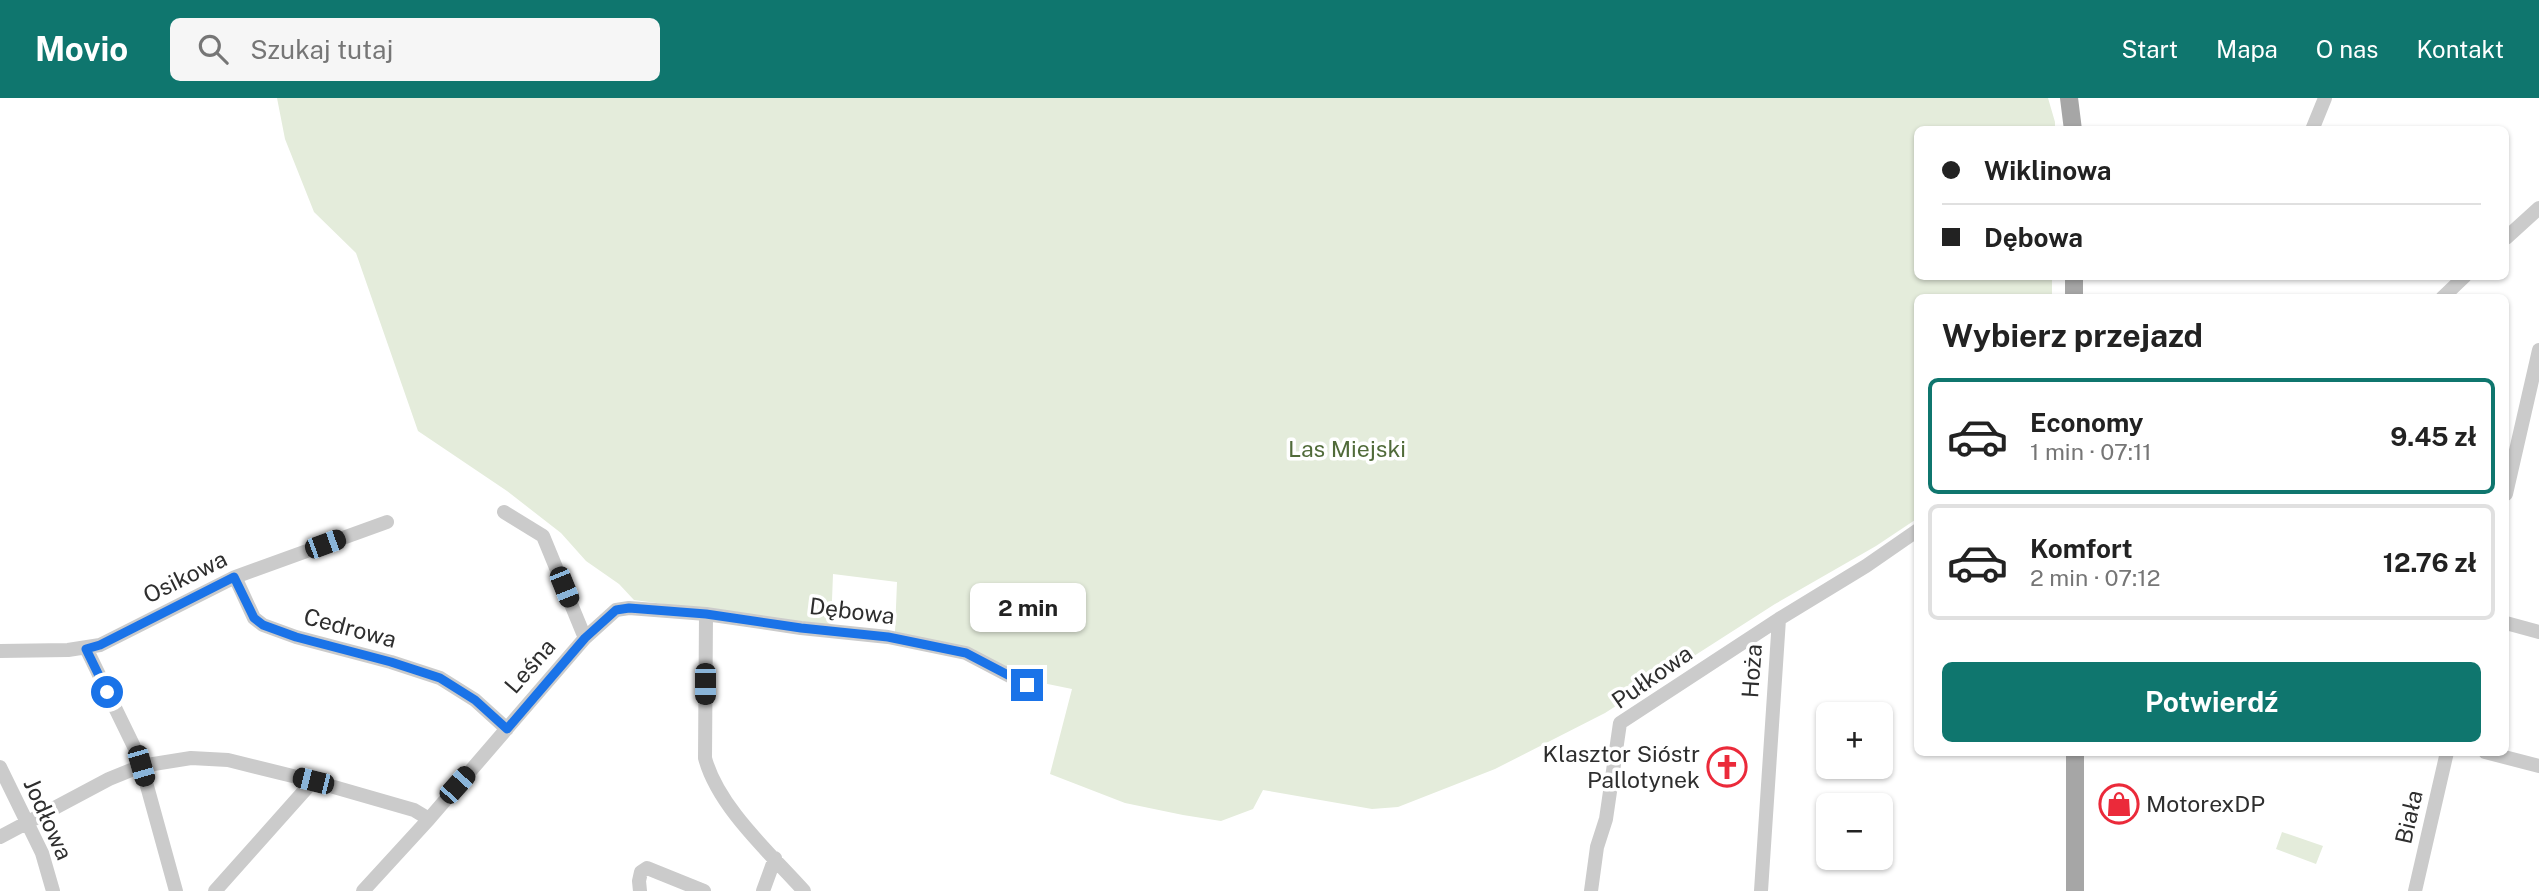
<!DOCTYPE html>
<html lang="pl">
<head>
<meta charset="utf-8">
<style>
  body { margin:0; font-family:"Public Sans",sans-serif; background:#f6f6f6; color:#222; height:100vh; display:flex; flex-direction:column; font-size:26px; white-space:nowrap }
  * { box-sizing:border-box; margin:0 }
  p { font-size:23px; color:#767676 }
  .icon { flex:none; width:38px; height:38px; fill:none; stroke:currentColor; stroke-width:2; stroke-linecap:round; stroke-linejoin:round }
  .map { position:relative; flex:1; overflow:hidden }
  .sheet { position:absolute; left:1914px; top:196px; width:595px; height:462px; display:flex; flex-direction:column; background:#fff; border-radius:10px; box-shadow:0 2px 5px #0004 }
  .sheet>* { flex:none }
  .top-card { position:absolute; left:1914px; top:28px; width:595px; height:154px; border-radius:10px; box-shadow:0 2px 5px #0004; display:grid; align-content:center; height:154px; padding:0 28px; background:#fff }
  .fabs { position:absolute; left:1816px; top:604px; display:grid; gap:14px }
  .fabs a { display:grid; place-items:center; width:77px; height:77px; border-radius:10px; background:#fff; box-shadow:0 2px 5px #0004; font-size:35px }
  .end { position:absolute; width:32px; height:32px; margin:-16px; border:9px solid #1a73e8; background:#fff; box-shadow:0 0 0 4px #fff }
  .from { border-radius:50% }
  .bubble { position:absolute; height:49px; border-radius:10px; background:#fff; box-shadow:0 2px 5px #0004; font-size:23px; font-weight:700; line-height:49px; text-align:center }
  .car { position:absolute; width:21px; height:42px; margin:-21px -10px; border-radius:9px; box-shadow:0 0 5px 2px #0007; background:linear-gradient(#222 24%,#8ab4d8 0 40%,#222 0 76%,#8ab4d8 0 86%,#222 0) }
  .top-card b { display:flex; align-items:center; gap:24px; height:66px; font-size:26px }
  .top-card b+b { border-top:2px solid #e0e0e0 }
  .top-card i { width:18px; height:18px; background:#222 }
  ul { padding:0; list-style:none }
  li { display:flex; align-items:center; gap:21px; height:116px; margin:0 14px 10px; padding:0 14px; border:4px solid #e0e0e0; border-radius:10px }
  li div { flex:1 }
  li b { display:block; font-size:26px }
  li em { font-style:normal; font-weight:700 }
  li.selected { border-color:#0f766e }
  li>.icon { width:63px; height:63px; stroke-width:1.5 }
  h2 { padding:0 28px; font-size:32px; line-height:84px }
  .action { display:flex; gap:14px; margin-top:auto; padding:14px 28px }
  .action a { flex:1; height:80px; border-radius:10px; background:#0f766e; color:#fff; font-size:28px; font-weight:700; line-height:80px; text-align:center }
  header { display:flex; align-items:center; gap:42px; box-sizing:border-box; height:98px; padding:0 35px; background:#0f766e; color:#fff }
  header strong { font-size:33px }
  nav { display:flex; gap:38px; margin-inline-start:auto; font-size:24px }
  .search { width:490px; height:63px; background:#f6f6f6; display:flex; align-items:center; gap:18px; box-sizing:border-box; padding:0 24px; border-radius:10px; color:#767676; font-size:26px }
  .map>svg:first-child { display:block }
  .green { fill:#e4ecdb }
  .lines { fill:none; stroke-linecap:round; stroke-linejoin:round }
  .minor { stroke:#cbcbcb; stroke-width:14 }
  .major { stroke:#a6a6a6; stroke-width:18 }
  .route { stroke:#1a73e8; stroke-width:9 }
  .labels { text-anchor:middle; stroke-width:7; stroke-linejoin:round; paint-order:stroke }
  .park-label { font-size:23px; fill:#516b3a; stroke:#fff }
  .street-label { font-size:23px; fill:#2e2e2e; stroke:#fff }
  .poi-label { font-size:23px; fill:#2e2e2e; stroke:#fff; text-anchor:end }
</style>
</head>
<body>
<header>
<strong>Movio</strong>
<div class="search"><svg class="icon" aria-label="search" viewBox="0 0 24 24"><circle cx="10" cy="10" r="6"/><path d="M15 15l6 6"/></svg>Szukaj tutaj</div>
<nav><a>Start</a><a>Mapa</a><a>O nas</a><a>Kontakt</a></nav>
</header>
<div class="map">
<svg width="2539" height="793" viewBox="0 0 2539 793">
  <rect width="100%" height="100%" fill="#fff"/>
  <!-- green -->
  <path class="green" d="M277 0H2048L2055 24V31L1918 32V178L2052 179V199L1918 200V420L1876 448 1775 506 1605 615 1495 671 1398 709 1372 711 1263 692 1253 711 1221 723 1183 717 1125 705 1050 676 1072 591 1033 583 967 551 895 534 897 484 833 476 831 528 634 502 619 486 586 463 561 435 507 393 418 333 356 155 314 114 285 41Z
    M2282 734 2323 748 2316 766 2276 751Z"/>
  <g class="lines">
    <!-- minor -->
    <path class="minor" d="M2312 32 2325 0
      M2506 140 2539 110
      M2442 200 2465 178
      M2506 396 2539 252
      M504 414 543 438 585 540
      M235 479 254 520 263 527 296 539 391 564 440 580 475 602 507 631
      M706 516 705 660C718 709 770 755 804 793
      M2506 525 2539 534
      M86 550 139 659 176 793
      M0 553 68 552 100 547 235 479 387 424
      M2485 654 2539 668
      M0 669 42 755 53 793
      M0 739 109 681 141 668 191 660 228 662 313 683 414 712 429 721
      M215 793 313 683
      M363 793 429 721 585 540 616 512 629 510 706 516 801 530 888 539 966 555 1027 587
      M640 793 639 783 641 774 647 770 704 793
      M763 793 775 760
      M1591 793 1597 749 1606 721 1620 625 1779 521 1866 468 1918 432
      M1761 793 1779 521
      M2415 793 2447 654"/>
    <!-- major -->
    <path class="major" d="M2069 0 2073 32
      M2074 178V200
      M2075 654V793"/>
  </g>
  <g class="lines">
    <!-- route -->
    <path class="route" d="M107 594 86 551 100 547 234 479 254 520 263 527 296 539 391 564 440 580 475 602 507 631 585 540 616 512 629 510 706 516 801 530 888 539 966 555 1027 587"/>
  </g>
  <!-- icons -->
  <defs>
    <g id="church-ring" transform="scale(2.0125)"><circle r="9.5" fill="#fff" stroke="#eb2a3a" stroke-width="1.5"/><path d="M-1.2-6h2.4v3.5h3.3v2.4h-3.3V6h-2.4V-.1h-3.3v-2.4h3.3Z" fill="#eb2a3a"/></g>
    <g id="shop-ring" transform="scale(2.0125)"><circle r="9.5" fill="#fff" stroke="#eb2a3a" stroke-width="1.5"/><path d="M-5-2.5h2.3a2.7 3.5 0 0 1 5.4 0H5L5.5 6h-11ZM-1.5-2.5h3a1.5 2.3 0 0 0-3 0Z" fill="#eb2a3a"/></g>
  </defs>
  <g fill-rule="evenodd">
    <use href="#church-ring" x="1727" y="669"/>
    <use href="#shop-ring" x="2119" y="706"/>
  </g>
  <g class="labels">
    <!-- park labels -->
    <g class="park-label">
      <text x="1347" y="359">Las Miejski</text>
    </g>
    <!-- street labels -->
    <g class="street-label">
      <text transform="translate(185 479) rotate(-26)" y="8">Osikowa</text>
      <text transform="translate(852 513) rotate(7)" y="8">Dębowa</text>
      <text transform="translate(350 530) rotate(15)" y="8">Cedrowa</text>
      <text transform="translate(530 568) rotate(-49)" y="8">Leśna</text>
      <text transform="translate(1752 573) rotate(-86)" y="8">Hoża</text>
      <text transform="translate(1652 579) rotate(-35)" y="8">Pułkowa</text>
      <text transform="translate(2409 719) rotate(-77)" y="8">Biała</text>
      <text transform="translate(48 721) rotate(66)" y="8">Jodłowa</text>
    </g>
    <!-- poi labels -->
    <g class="poi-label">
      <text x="1700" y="664">Klasztor Sióstr<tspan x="1700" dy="26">Pallotynek</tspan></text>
      <text x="2146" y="714" text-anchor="start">MotorexDP</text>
    </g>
  </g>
</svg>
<div class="fabs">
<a>+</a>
<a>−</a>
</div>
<i class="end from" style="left:107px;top:594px"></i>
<i class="end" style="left:1027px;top:587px"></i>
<div class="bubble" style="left:970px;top:485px;width:116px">2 min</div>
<i class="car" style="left:325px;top:446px;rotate:70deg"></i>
<i class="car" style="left:564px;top:489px;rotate:158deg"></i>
<i class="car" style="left:705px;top:586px;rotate:180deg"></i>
<i class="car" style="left:141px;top:668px;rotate:164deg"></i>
<i class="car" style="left:313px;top:683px;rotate:284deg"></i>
<i class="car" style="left:457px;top:687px;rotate:42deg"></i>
<div class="top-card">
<b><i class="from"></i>Wiklinowa</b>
<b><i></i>Dębowa</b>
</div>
<section class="sheet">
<h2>Wybierz przejazd</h2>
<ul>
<li class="selected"><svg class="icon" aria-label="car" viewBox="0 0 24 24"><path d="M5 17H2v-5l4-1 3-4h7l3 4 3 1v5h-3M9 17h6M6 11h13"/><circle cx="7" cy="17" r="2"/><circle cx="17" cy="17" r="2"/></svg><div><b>Economy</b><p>1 min · 07:11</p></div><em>9.45 zł</em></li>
<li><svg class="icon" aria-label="car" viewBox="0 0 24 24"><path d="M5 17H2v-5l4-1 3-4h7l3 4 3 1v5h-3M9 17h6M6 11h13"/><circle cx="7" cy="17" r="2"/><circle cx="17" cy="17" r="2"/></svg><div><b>Komfort</b><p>2 min · 07:12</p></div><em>12.76 zł</em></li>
</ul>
<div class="action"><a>Potwierdź</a></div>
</section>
</div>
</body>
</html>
